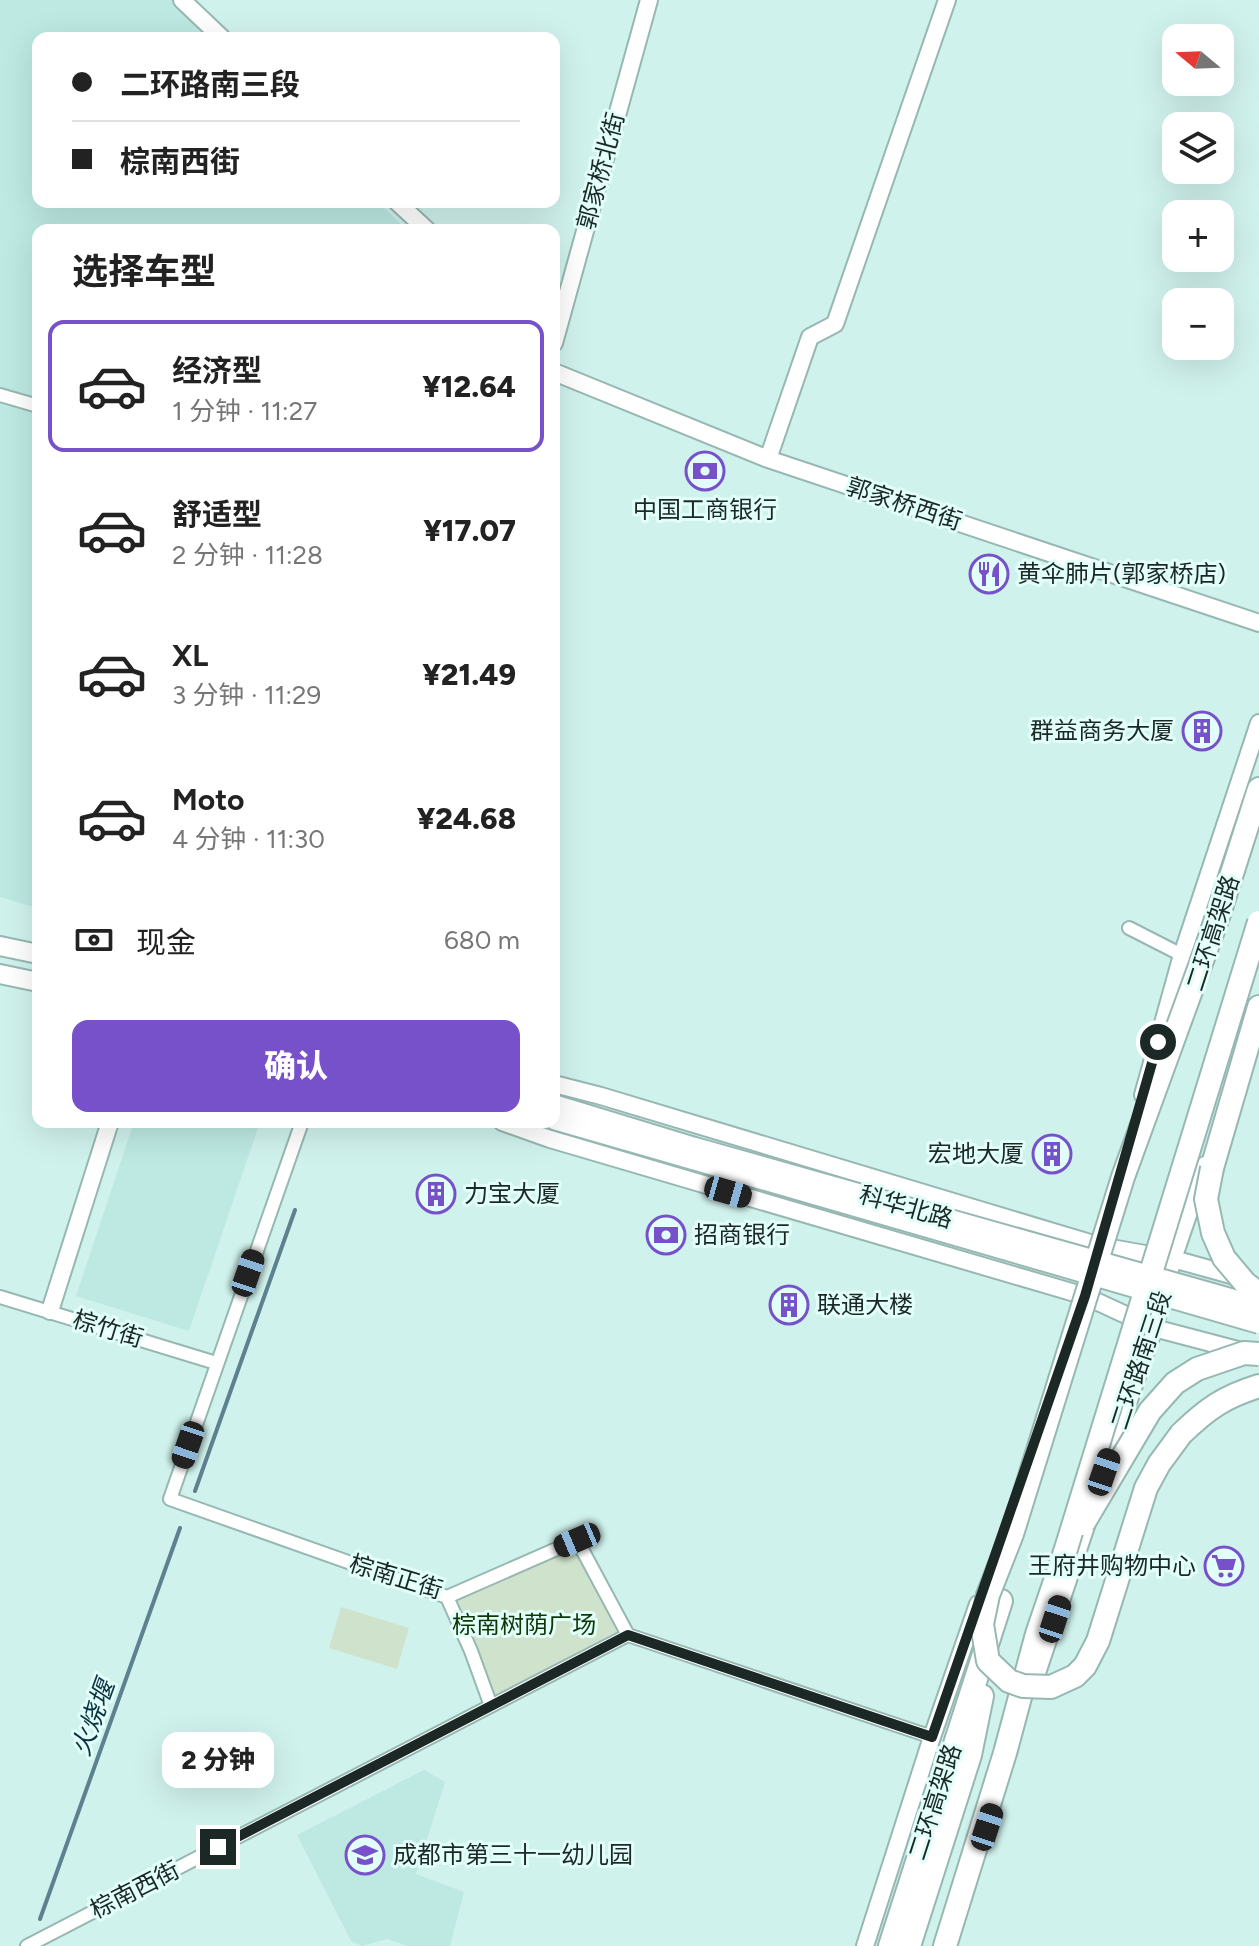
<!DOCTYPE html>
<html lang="zh">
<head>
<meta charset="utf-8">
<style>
  body { margin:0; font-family:Figtree,"Noto Sans SC",sans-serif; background:#f6f6f6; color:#222; height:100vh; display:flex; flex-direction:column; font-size:30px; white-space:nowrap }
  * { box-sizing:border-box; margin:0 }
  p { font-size:26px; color:#767676 }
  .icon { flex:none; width:44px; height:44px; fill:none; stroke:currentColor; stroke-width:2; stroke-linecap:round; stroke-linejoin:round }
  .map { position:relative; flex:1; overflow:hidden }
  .side { position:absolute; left:32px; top:224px; width:528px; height:904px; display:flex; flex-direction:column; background:#fff; border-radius:16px; box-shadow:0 8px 32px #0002 }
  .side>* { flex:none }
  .top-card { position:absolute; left:32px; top:32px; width:528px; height:176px; border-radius:16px; box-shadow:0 8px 32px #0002; display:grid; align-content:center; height:176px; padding:0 40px; background:#fff }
  .needle { width:52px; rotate:289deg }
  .fabs { position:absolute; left:1162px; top:24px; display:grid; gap:16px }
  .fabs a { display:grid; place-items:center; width:72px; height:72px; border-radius:16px; background:#fff; box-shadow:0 8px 32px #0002; font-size:40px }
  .end { position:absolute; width:36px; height:36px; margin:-18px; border:10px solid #1b2826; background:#fff; box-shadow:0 0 0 4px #fff }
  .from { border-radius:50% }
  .bubble { position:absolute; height:56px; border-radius:16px; background:#fff; box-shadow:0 8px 32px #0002; font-size:26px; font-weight:800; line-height:56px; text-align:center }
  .car { position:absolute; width:24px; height:48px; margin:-24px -12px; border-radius:10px; box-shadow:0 0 6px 2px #0007; background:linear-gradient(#222 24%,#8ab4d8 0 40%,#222 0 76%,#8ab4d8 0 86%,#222 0) }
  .top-card b { display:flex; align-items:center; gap:28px; height:76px; font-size:30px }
  .top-card b+b { border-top:2px solid #e0e0e0 }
  .top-card i { width:20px; height:20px; background:#222 }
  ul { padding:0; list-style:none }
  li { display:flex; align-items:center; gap:24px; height:132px; margin:0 16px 12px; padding:0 24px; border:4px solid transparent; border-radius:16px }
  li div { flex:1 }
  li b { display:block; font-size:30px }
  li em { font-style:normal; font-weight:800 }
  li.current { border-color:#7751ca }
  li>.icon { width:72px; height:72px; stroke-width:1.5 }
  h2 { padding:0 40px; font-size:36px; line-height:96px }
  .pay { display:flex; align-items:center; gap:20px; height:88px; padding:0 40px; font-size:30px }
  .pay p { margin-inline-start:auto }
  .cta { display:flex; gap:16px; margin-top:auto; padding:16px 40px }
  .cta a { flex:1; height:92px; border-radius:16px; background:#7751ca; color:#fff; font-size:32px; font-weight:800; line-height:92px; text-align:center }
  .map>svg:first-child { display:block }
  .built { fill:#bde9e2 }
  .green { fill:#cfe2cc }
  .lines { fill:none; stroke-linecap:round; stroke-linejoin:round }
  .stream { stroke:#5e818f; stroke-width:4 }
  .street-casing { stroke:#97b8b2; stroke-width:16 }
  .secondary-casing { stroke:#97b8b2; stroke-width:20 }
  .primary-casing { stroke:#97b8b2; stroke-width:22 }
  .highway-casing { stroke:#97b8b2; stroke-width:26 }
  .street { stroke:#fff; stroke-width:12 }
  .secondary { stroke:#fff; stroke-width:16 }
  .primary { stroke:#fff; stroke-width:18 }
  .highway { stroke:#fff; stroke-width:22 }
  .primary-bridge-casing { stroke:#97b8b2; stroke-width:22; stroke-linecap:butt }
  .highway-bridge-casing { stroke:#97b8b2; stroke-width:26; stroke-linecap:butt }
  .primary-bridge { stroke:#fff; stroke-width:18 }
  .highway-bridge { stroke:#fff; stroke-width:22 }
  .route { stroke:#1b2826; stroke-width:10 }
  .labels { text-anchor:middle; stroke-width:6; stroke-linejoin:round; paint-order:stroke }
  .street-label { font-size:24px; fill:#1b2826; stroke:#e2fef9 }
  .poi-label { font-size:24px; fill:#1b2826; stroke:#e2fef9; text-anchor:start }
  .park-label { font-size:24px; fill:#0d3707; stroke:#e2fef9 }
  .water-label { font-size:26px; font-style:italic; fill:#0a3444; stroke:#e2fef9 }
</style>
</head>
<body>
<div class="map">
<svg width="1259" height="1946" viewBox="0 0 1259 1946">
  <rect width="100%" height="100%" fill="#d0f2ed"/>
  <!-- built -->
  <path class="built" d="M0 0H173L212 38H38V202H378L407 230H38V908L0 897Z
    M134 1122H260L189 1331 76 1296Z
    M424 1770 445 1782 416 1874 464 1892 450 1946H408L387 1939 362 1946 351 1941 297 1835Z"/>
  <!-- green -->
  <path class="green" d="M577 1540 628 1635 491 1706 447 1597Z
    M341 1607 409 1628 397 1669 329 1648Z"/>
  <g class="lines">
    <!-- stream -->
    <path class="stream" d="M195 1491 295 1210
      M40 1919 180 1528"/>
    <!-- street casing -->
    <g class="street-casing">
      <path id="street" d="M0 395 38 406
        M1129 928 1182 955
        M302 1122 170 1499 447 1597 577 1540 628 1635 932 1737
        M0 1297 216 1363
        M447 1597 471 1651 491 1706
        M27 1946 628 1635"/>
    </g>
    <!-- secondary casing -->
    <g class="secondary-casing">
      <path id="secondary" d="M182 0 222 38
        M397 202 427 230
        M554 343 649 0
        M554 372 768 459 1259 623
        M768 459 810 337 835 324 947 0
        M554 1084 601 1096 1100 1246 1173 1259 1242 1278
        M1143 1095 1182 955 1259 723
        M502 1122 550 1139 1085 1296 1154 1328 1249 1353
        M50 1311 110 1122
        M1102 1477 1154 1328 1173 1259 1205 1165
        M1034 1682 1090 1514
        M865 1946 932 1737 978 1604"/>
    </g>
    <!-- primary casing -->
    <g class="primary-casing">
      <path id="primary" d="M0 946 38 954
        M0 974 38 982
        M554 1104 695 1147
        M554 1120 693 1160"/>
    </g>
    <!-- highway casing -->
    <g class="highway-casing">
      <path id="highway" d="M1219 914 1259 789
        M1212 1168 1259 1007
        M1181 1434C1208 1408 1224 1397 1259 1386
        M890 1946 1001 1601
        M909 1946 970 1755 982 1696
        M945 1946 1005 1753 1037 1634 1065 1552"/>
    </g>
    <!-- street -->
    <use href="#street" class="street"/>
    <!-- secondary -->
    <use href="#secondary" class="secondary"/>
    <!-- primary -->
    <use href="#primary" class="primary"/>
    <!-- highway -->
    <use href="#highway" class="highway"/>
    <!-- primary-bridge casing -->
    <g class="primary-bridge-casing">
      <path id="primary-bridge" d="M695 1147 1259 1306
        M693 1160 1259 1324"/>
    </g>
    <!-- highway-bridge casing -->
    <g class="highway-bridge-casing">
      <path id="highway-bridge" d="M1212 1168 1206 1199 1213 1233 1224 1258 1245 1283 1259 1294
        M1181 1434 1159 1464 1146 1488 1098 1641 1085 1666 1075 1676 1051 1687 1023 1686 1009 1681 988 1661 982 1624 988 1595 1012 1534 1123 1177 1219 914
        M1083 1524 1150 1411 1175 1383 1197 1369 1244 1353 1259 1354
        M1065 1552 1259 922"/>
    </g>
    <!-- primary-bridge -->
    <use href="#primary-bridge" class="primary-bridge"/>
    <!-- highway-bridge -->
    <use href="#highway-bridge" class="highway-bridge"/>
  </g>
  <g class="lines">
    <!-- route -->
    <path class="route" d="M218 1847 628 1635 932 1737 1085 1296 1158 1042"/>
  </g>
  <!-- icons -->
  <defs>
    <g id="bank-ring" transform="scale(2)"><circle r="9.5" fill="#e2fef9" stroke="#7751ca" stroke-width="1.5"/><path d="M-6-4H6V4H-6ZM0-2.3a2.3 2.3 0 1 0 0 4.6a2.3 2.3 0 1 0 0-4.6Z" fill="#7751ca"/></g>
    <g id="restaurant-ring" transform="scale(2)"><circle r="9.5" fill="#e2fef9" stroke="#7751ca" stroke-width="1.5"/><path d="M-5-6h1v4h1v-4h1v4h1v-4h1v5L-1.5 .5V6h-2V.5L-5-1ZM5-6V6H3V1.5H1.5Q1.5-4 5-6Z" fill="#7751ca"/></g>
    <g id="building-ring" transform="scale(2)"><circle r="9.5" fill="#e2fef9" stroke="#7751ca" stroke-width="1.5"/><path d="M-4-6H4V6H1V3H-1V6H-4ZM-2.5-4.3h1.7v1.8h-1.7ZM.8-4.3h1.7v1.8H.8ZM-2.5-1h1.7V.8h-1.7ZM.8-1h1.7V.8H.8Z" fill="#7751ca"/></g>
    <g id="supermarket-ring" transform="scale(2)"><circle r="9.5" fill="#e2fef9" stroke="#7751ca" stroke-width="1.5"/><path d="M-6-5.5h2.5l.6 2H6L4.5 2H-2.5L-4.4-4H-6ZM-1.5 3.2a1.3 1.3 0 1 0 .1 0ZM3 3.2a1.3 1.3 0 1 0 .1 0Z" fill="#7751ca"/></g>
    <g id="school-ring" transform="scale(2)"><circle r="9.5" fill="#e2fef9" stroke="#7751ca" stroke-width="1.5"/><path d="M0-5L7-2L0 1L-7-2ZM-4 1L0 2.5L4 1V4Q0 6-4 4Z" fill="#7751ca"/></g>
  </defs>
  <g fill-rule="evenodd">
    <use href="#bank-ring" x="705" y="471"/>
    <use href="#restaurant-ring" x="989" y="574"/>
    <use href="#building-ring" x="1202" y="731"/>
    <use href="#building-ring" x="1052" y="1154"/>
    <use href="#building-ring" x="436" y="1194"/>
    <use href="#bank-ring" x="666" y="1235"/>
    <use href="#building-ring" x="789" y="1305"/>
    <use href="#supermarket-ring" x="1224" y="1566"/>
    <use href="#school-ring" x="365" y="1855"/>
  </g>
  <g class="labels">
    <!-- street labels -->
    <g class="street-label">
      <text transform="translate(601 171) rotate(-75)" y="8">郭家桥北街</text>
      <text transform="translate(904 504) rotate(18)" y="8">郭家桥西街</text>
      <text transform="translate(1213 933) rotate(-72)" y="8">二环高架路</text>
      <text transform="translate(906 1207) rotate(16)" y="8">科华北路</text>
      <text transform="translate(108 1329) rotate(17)" y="8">棕竹街</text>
      <text transform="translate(1141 1360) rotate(-72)" y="8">二环路南三段</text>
      <text transform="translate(396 1577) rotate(17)" y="8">棕南正街</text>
      <text transform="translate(935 1802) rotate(-72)" y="8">二环高架路</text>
      <text transform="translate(135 1890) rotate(-27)" y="8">棕南西街</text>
    </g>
    <!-- poi labels -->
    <g class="poi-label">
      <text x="705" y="518" text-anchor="middle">中国工商银行</text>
      <text x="1017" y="582">黄伞肺片(郭家桥店)</text>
      <text x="1174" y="739" text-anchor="end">群益商务大厦</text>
      <text x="1024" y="1162" text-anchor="end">宏地大厦</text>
      <text x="464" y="1202">力宝大厦</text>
      <text x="694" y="1243">招商银行</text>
      <text x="817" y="1313">联通大楼</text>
      <text x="1196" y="1574" text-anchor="end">王府井购物中心</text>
      <text x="393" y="1863">成都市第三十一幼儿园</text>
    </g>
    <!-- park labels -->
    <g class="park-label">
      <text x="524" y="1633">棕南树荫广场</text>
    </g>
    <!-- water labels -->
    <g class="water-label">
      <text transform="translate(93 1718) rotate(-70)" y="9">火烧堰</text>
    </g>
  </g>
</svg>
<div class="fabs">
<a><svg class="needle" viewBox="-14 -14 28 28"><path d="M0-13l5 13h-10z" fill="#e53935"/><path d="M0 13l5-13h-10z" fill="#767676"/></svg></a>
<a><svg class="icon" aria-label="layers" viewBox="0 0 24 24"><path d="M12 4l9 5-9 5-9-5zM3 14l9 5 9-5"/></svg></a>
<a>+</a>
<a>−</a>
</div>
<i class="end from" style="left:1158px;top:1042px"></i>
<i class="end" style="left:218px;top:1847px"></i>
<div class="bubble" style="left:162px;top:1732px;width:112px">2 分钟</div>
<i class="car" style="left:728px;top:1192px;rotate:106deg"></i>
<i class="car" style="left:248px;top:1273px;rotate:19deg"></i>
<i class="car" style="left:188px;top:1445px;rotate:199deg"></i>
<i class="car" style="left:1104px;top:1472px;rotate:19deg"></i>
<i class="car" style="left:577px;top:1540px;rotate:247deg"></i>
<i class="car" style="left:1055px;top:1619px;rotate:18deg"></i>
<i class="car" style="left:987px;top:1827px;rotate:18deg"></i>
<div class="top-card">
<b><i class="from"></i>二环路南三段</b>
<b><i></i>棕南西街</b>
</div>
<section class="side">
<h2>选择车型</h2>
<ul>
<li class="current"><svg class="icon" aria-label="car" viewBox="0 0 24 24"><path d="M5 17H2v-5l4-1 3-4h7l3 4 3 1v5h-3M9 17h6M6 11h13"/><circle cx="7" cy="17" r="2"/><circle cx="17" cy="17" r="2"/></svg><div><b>经济型</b><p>1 分钟 · 11:27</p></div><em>¥12.64</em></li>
<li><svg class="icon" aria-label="car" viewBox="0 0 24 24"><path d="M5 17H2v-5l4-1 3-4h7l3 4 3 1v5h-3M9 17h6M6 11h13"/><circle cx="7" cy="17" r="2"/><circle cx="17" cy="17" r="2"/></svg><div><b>舒适型</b><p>2 分钟 · 11:28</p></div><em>¥17.07</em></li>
<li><svg class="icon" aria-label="car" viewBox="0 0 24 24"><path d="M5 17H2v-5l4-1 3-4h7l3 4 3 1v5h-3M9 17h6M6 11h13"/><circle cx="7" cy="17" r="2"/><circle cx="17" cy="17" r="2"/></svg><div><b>XL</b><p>3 分钟 · 11:29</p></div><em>¥21.49</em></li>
<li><svg class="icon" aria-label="car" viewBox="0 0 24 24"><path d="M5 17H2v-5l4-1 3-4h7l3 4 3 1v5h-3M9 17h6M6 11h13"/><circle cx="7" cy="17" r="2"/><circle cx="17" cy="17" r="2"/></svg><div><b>Moto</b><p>4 分钟 · 11:30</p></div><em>¥24.68</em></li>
</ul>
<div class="pay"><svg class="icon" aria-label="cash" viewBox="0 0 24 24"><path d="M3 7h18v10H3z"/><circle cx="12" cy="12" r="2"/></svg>现金<p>680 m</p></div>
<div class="cta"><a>确认</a></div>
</section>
</div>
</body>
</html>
